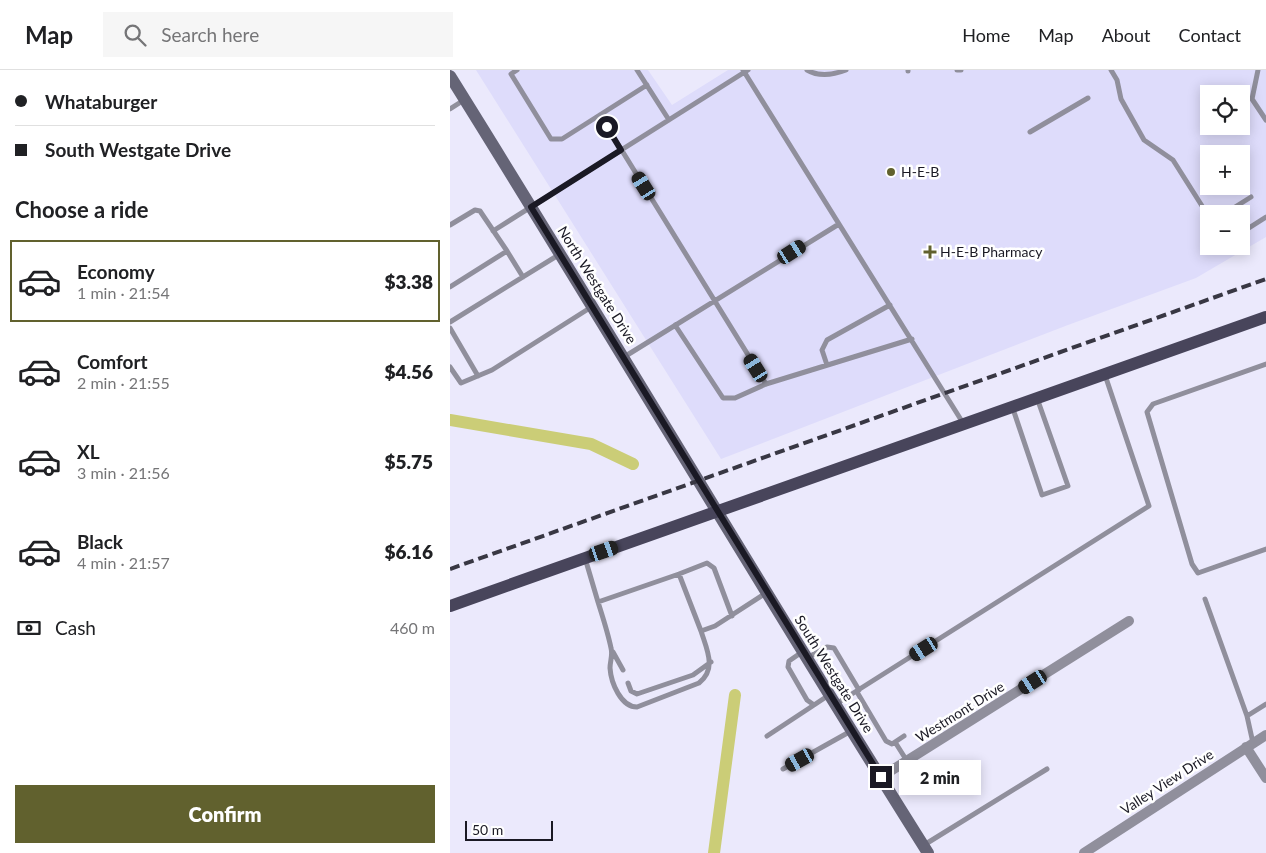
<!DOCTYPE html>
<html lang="en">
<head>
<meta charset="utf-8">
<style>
  body { margin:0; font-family:Lato,sans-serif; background:#f6f6f6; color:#202124; height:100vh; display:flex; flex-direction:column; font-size:19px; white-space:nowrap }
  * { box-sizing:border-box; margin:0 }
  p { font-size:16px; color:#757577 }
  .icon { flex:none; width:28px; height:28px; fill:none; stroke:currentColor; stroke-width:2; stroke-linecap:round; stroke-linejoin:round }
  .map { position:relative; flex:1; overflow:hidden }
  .panel { display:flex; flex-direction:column; background:#fff; width:450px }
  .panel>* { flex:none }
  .banner { display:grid; align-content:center; height:110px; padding:0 15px; background:#fff }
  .controls { position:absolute; left:750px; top:15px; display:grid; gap:10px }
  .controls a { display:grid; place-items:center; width:50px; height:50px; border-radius:0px; background:#fff; box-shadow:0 2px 12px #0003; font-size:25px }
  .scale { position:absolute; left:15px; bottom:12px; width:88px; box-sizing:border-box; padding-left:5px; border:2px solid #1a1924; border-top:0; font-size:14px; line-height:18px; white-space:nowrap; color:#1a1924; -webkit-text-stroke:4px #fff; paint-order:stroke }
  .end { position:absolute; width:22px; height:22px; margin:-11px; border:6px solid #1a1924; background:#fff; box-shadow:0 0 0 2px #fff }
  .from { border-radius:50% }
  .bubble { position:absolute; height:35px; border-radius:0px; background:#fff; box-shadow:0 2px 12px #0003; font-size:16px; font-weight:800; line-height:35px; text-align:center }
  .car { position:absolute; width:15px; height:30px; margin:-15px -8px; border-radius:6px; box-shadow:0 0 4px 1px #0007; background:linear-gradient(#222 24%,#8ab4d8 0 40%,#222 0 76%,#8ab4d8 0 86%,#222 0) }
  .banner b { display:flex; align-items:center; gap:18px; height:48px; font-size:19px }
  .banner b+b { border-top:1px solid #e0e0e0 }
  .banner i { width:12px; height:12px; background:#202124 }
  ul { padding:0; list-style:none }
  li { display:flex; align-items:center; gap:15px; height:82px; margin:0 10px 8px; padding:0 5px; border:2px solid transparent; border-radius:0px }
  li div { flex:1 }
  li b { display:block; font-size:19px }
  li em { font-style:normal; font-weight:800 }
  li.selected { border-color:#61612e }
  li>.icon { width:45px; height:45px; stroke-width:1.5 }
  h2 { padding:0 15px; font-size:22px; line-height:60px }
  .pay { display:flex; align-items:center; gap:12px; height:55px; padding:0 15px; font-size:19px }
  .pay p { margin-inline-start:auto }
  .cta { display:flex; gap:10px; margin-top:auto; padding:10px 15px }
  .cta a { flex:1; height:58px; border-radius:0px; background:#61612e; color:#fff; font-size:20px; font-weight:800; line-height:58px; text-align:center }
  header { display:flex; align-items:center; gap:30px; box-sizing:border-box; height:70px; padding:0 25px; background:#fff; border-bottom:1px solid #e0e0e0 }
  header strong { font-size:24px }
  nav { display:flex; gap:28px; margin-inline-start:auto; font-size:18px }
  .search { width:350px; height:45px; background:#f6f6f6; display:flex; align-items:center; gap:12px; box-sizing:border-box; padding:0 18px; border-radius:0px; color:#757577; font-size:19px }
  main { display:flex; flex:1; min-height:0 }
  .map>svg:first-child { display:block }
  .built { fill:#dedcfb; fill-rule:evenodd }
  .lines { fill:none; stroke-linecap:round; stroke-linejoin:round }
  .canal { stroke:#cbcd77; stroke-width:12 }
  .lane { stroke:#908f9c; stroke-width:5 }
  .street { stroke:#908f9c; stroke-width:10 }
  .secondary { stroke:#656476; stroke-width:12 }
  .primary { stroke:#48455b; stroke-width:12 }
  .rail { stroke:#383743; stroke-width:4; stroke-dasharray:10 5; stroke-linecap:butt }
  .route { stroke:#1a1924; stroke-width:6 }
  .poi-dot { fill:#61612e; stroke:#fff; stroke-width:2 }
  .labels { text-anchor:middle; stroke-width:5; stroke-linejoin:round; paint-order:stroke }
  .poi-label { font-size:14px; fill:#1a1924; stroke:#fff; text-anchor:start }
  .street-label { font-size:14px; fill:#1a1924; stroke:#fff }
</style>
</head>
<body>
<header>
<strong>Map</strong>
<div class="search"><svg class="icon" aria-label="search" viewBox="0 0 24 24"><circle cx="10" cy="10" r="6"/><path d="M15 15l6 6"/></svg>Search here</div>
<nav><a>Home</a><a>Map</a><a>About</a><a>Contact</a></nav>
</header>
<main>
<section class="panel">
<div class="banner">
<b><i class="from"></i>Whataburger</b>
<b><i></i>South Westgate Drive</b>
</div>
<h2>Choose a ride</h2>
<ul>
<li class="selected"><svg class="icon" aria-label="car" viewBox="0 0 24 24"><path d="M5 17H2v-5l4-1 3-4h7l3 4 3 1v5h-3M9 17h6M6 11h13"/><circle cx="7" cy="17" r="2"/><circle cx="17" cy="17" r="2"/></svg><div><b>Economy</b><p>1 min · 21:54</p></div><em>$3.38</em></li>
<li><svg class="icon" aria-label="car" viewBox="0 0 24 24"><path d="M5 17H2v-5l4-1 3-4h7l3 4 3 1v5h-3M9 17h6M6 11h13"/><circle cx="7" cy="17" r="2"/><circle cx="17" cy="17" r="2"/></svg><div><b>Comfort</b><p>2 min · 21:55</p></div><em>$4.56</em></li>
<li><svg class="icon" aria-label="car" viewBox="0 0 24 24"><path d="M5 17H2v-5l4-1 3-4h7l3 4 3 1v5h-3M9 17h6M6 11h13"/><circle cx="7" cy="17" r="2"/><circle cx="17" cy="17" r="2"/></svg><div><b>XL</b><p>3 min · 21:56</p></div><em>$5.75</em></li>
<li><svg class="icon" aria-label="car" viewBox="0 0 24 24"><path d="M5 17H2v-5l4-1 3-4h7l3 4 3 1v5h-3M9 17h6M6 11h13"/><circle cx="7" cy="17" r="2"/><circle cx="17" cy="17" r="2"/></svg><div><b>Black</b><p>4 min · 21:57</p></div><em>$6.16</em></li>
</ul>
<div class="pay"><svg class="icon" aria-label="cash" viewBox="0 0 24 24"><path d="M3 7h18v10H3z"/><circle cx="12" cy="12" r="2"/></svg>Cash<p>460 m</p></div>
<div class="cta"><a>Confirm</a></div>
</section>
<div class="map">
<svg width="816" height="783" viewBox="0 0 816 783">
  <rect width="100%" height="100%" fill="#ebe9fc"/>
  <!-- built -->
  <path class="built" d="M26 0H198L222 35 278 0H816V167L746 208 618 255 271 389ZM759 24H791V56H759ZM759 84H791V116H759ZM759 144H791V176H759Z"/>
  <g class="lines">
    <!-- canal -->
    <path class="canal" d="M0 350 141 374 183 394
      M264 783 285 625"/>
    <!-- lane -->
    <path class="lane" d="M67 0 61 4 101 69H112L197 15
      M187 0 219 50
      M293 0 513 353
      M357 0C369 7 383 5 396 0
      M458 0V1
      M507 0H511
      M661 0 667 10 671 29 694 70 723 90 759 147
      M808 0 802 29 816 50
      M0 39 14 30
      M150 45 316 314
      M580 62 638 28
      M774 144 801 127
      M0 155 25 140 30 141 57 181 0 217
      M43 161 298 0
      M791 163 816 147
      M57 181 73 207
      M0 252 110 184
      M225 255 273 328H285L316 314 462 269
      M0 258 28 306
      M174 287 389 154
      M816 294 703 334 697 342 742 494 748 503 816 479
      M377 295 372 280 377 270 440 235
      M0 297 11 313 42 300 143 236
      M562 336 592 425 618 416 587 328
      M135 488 148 532 229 504 251 561 265 556 316 523
      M229 504 257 493 264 498 282 546
      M755 529 797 646 803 673
      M148 532C153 548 158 563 161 578 163 585 160 591 160 598 161 613 171 637 187 637L249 613C267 599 257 580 251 561
      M163 582 173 600
      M352 582 339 591 338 597 357 630 364 635 379 625
      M357 588 377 577 384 578 409 620
      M178 613 181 621 187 624 243 605 261 592
      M407 622 436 671 442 674 454 666
      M386 634 699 436 655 305
      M797 646 816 634
      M317 666 364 635
      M445 672 457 691
      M333 699 401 661
      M474 775 597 699"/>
    <!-- street -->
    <path class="street" d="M796 677 816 708
      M431 707 679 551
      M634 783 816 665"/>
    <!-- secondary -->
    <path class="secondary" d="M0 6C161 264 316 526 478 783"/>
    <!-- primary -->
    <path class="primary" d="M0 536 816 247"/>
    <!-- rail -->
    <path class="rail" d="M0 499 816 209"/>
  </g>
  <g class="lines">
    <!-- route -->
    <path class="route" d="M157 57 171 80 81 137 431 707"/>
  </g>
  <!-- markers -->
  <g class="poi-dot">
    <circle cx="441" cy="102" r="5"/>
    <path d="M477.5 174.5h5v5h5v5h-5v5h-5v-5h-5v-5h5z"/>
  </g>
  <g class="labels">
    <!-- poi labels -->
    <g class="poi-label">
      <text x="451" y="107">H-E-B</text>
      <text x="490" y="187">H-E-B Pharmacy</text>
    </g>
    <!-- street labels -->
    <g class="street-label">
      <text transform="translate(147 215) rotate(58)" y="5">North Westgate Drive</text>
      <text transform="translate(384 604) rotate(58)" y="5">South Westgate Drive</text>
      <text transform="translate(510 642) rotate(-32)" y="5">Westmont Drive</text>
      <text transform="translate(717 712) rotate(-33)" y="5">Valley View Drive</text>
    </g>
  </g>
</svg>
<div class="controls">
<a><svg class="icon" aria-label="locate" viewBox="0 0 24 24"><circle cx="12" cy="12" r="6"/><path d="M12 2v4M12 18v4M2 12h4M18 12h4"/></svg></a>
<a>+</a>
<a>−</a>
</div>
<div class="scale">50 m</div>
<i class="end from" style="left:157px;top:57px"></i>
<i class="end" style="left:431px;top:707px"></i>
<div class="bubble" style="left:449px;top:690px;width:82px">2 min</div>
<i class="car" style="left:194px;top:116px;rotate:328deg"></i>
<i class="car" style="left:342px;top:182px;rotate:58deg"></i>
<i class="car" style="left:306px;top:298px;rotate:328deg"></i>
<i class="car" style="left:154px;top:481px;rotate:71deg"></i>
<i class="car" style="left:474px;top:579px;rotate:238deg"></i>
<i class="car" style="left:583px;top:612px;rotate:238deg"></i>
<i class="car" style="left:350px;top:690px;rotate:241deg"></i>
</div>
</main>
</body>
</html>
